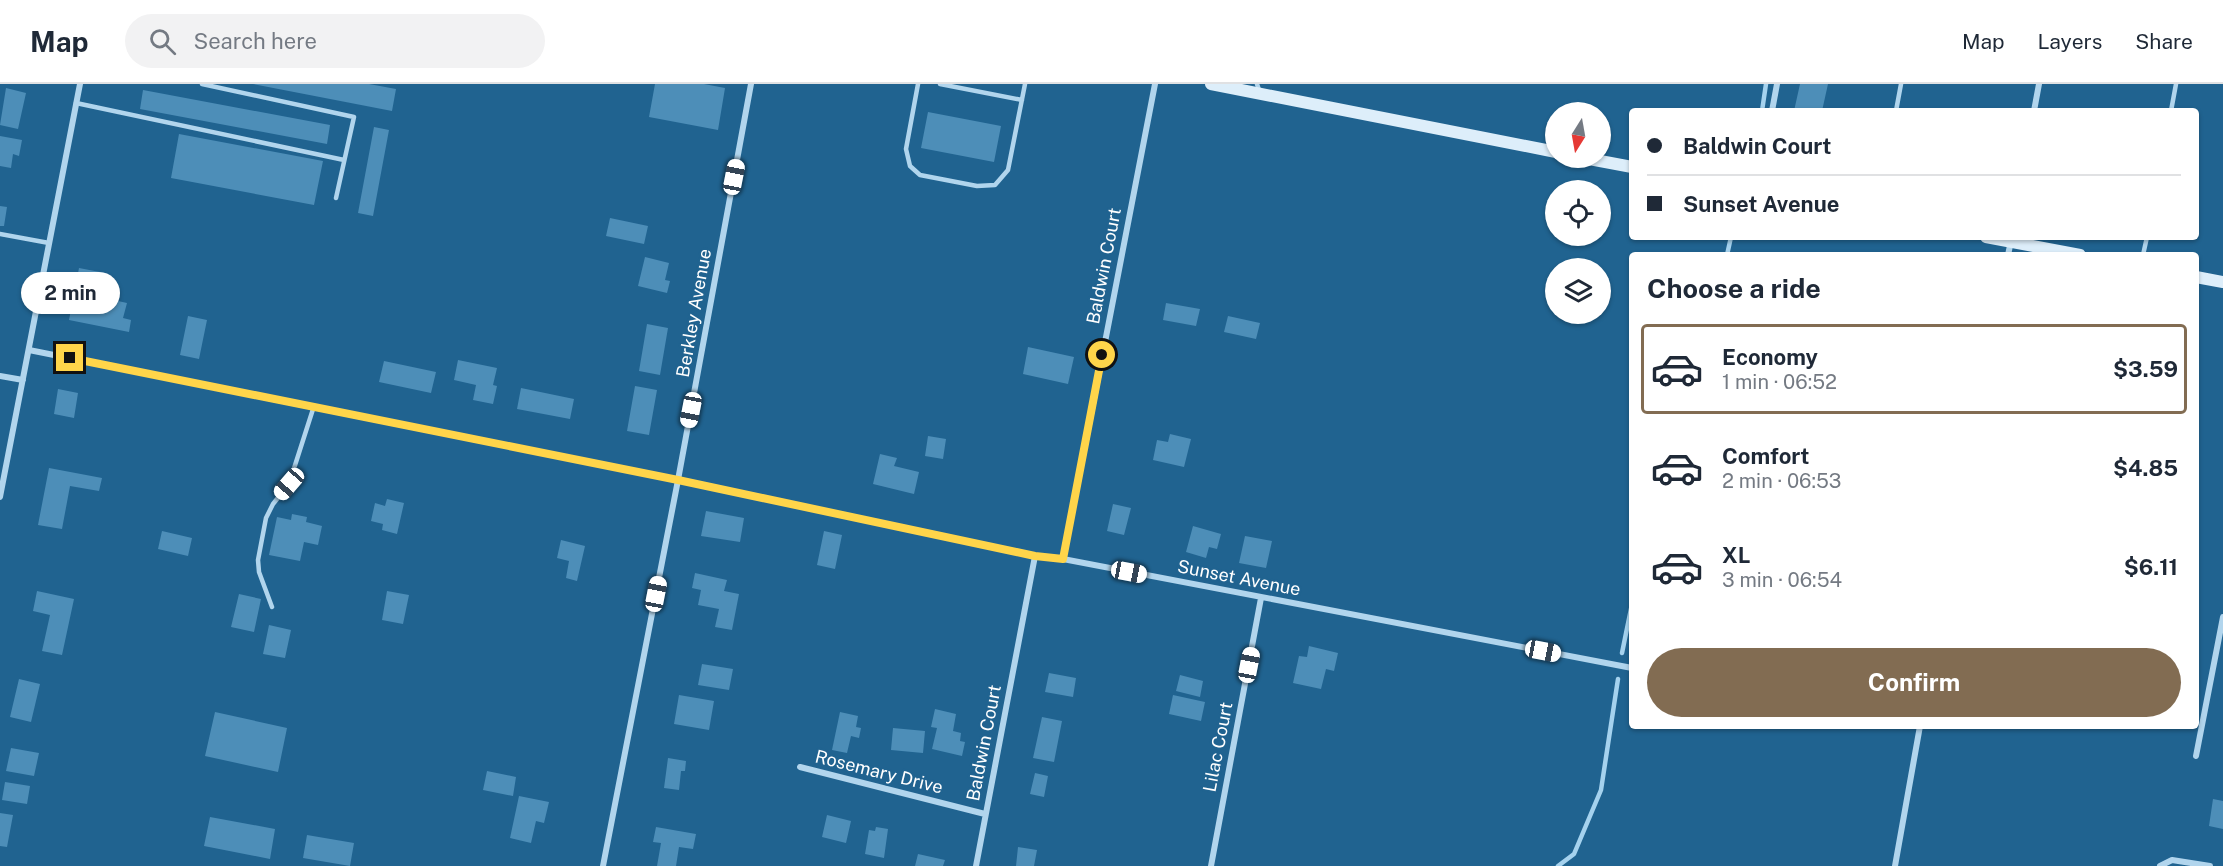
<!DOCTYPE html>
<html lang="en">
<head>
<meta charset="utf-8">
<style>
  body { margin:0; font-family:"Public Sans",sans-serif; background:#f2f2f3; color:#1f2937; height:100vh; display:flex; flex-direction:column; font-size:22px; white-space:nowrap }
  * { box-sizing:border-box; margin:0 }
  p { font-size:20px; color:#747a83 }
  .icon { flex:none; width:33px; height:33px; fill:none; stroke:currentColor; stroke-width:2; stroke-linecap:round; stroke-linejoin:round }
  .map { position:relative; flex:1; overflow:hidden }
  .side { position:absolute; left:1629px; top:168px; width:570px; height:477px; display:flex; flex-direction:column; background:#fff; border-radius:6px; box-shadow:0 2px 4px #0004 }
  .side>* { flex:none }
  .top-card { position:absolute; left:1629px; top:24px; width:570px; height:132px; border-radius:6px; box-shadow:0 2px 4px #0004; display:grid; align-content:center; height:132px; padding:0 18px; background:#fff }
  .needle { width:39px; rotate:191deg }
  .tools { position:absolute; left:1545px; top:18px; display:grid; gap:12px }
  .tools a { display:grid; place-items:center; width:66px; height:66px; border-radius:50%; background:#fff; box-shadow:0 2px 4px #0004; font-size:30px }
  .end { position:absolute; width:27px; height:27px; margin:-14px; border:8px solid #ffd54a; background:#111; box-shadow:0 0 0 3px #111 }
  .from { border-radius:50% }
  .bubble { position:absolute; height:42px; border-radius:21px; background:#fff; box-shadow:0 2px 4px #0004; font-size:20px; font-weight:700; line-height:42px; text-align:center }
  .car { position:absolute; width:18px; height:36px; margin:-18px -9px; border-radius:8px; box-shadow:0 0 4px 2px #0007; background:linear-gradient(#fff 24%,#345 0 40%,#fff 0 76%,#345 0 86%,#fff 0) }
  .top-card b { display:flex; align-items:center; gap:21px; height:57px; font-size:22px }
  .top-card b+b { border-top:2px solid #e0e1e3 }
  .top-card i { width:15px; height:15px; background:#1f2937 }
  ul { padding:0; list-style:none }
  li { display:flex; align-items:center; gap:18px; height:90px; margin:0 12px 9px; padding:0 6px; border:3px solid transparent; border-radius:6px }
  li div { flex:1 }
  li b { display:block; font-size:22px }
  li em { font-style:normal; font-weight:700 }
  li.selected { border-color:#826c52 }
  li>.icon { width:54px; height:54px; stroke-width:1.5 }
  h2 { padding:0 18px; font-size:27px; line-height:72px }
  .cta { display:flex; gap:12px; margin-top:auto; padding:12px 18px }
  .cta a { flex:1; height:69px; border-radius:36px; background:#826c52; color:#fff; font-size:24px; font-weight:700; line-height:69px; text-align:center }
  header { display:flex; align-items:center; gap:36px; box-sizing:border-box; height:84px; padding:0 30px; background:#fff; border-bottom:2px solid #e0e1e3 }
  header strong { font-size:28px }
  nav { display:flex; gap:33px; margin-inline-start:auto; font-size:21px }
  .search { width:420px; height:54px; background:#f2f2f3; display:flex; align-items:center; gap:15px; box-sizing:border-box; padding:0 21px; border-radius:33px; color:#747a83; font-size:22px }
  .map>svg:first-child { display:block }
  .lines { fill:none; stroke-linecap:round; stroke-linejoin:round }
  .stream { stroke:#a5d2ee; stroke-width:4.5 }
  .building { fill:#4d8eb8 }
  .service { stroke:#b1d5ed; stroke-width:4.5 }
  .minor { stroke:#b1d5ed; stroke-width:6 }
  .secondary { stroke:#ddeefa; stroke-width:12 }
  .route { stroke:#ffd54a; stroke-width:8 }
  .labels { text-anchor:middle; stroke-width:4.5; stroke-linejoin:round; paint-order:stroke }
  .street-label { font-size:18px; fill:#fff; stroke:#206390 }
</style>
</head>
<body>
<header>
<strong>Map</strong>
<div class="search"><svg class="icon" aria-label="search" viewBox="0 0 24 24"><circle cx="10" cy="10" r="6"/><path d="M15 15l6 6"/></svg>Search here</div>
<nav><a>Map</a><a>Layers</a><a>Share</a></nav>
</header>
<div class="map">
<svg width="2223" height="782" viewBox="0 0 2223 782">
  <rect width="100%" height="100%" fill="#206390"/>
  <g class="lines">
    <!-- stream -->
    <path class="stream" d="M1762 27 1766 0
      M1727 171 1731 153
      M1622 569 1632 520
      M1558 782 1574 770 1601 706 1618 595"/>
  </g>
  <!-- building -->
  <path class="building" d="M253 0H369L396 5 392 27Z
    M655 0H704L725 4 718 46 649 33Z
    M1800 0H1828L1822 27H1794Z
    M6 4 26 9 18 45 0 41Z
    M143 6 330 41 327 60 140 25Z
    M928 28 1001 42 994 78 921 64Z
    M374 43 389 46 373 132 358 129Z
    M179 50 323 77 314 121 171 94Z
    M0 52 22 56 19 72 13 70 11 84 0 82Z
    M0 122 7 123 4 142H0Z
    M610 134 648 142 644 160 606 152Z
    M645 173 669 179 665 196 670 197 667 209 638 202Z
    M79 184 105 189 100 213 127 219 123 234 131 236 129 248 69 236Z
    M1166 219 1200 225 1196 242 1163 236Z
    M188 232 207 236 199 275 180 271Z
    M1228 232 1260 239 1256 255 1224 248Z
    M647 240 668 244 660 291 639 287Z
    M1028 263 1074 273 1068 300 1023 290Z
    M458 276 497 284 493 301 497 302 493 320 473 316 476 301 454 296Z
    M384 277 436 288 431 309 379 298Z
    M635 302 657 306 649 351 627 347Z
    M521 304 574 315 570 335 517 325Z
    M58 305 78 309 74 334 54 330Z
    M1170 350 1191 355 1184 383 1153 376 1157 356 1168 358Z
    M928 352 946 355 943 375 925 372Z
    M880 370 897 374 894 382 919 388 914 410 873 400Z
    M49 384 102 394 99 407 70 402 62 445 38 441Z
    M387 415 404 419 397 450 382 446 383 440 371 437 375 419 385 422Z
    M1113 420 1131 424 1124 451 1107 447Z
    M706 427 744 434 740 458 701 452Z
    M292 430 307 433 306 438 322 442 318 461 304 458 300 477 269 471 277 433 291 436Z
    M1193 442 1221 450 1217 465 1209 463 1206 474 1186 468Z
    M162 447 192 454 188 472 158 465Z
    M824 447 842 451 835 485 817 481Z
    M1245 452 1272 457 1266 484 1239 479Z
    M561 456 585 462 577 497 566 494 569 477 557 474Z
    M695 489 727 496 724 507 739 510 732 546 715 543 719 525 698 521 701 506 692 504Z
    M37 507 74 515 62 571 42 567 50 531 33 527Z
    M387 507 409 511 403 540 382 536Z
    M239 510 261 515 254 548 231 543Z
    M269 541 291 546 285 574 263 570Z
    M1309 562 1338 569 1334 587 1326 585 1321 605 1293 599 1299 572 1307 573Z
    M702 580 733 585 729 606 698 601Z
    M1049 589 1076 594 1073 613 1045 608Z
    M1180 591 1203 597 1200 613 1176 607Z
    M19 595 40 600 31 638 10 633Z
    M679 611 714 617 709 646 674 640Z
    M1173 611 1205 618 1201 637 1169 630Z
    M935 625 956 630 953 647 961 649 960 657 965 658 962 672 932 665 937 644 931 643Z
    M215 628 287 644 278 688 205 672Z
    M840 628 858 632 856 643 861 644 859 654 851 652 847 669 832 666Z
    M1042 633 1062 637 1054 678 1033 674Z
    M893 644 925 647 923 669 891 666Z
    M11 664 39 669 34 692 6 687Z
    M668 674 686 677 685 687H681L679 706 664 704Z
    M487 687 516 693 513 712 483 706Z
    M1035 689 1048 692 1044 713 1030 710Z
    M5 698 30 702 27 720 2 716Z
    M519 712 549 718 544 739 536 737 531 759 510 754Z
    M2213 715 2223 717V745L2209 742Z
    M0 729 13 731 7 763 0 762Z
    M827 731 851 737 846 759 822 753Z
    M210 733 275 745 270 775 204 762Z
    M656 743 696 750 693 765 679 763 676 782H657L661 759 653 758Z
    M876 743 888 745 884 774 865 770 869 746 875 747Z
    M307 751 354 759 350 782 303 774Z
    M1018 763 1037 766 1034 782H1016Z
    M918 770 945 776 943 782H915Z"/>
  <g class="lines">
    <!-- service -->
    <path class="service" d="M202 0 354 33 336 114
      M918 0 906 65 910 82 920 91 977 102 995 101 1008 86 1025 0
      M940 0 1022 16
      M1257 0 1260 9
      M76 19 344 76
      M1896 27 1901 0
      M2171 27 2176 0
      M0 150 49 159
      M2143 171 2147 153
      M272 523 259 488 258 476 266 434 273 420 289 400 314 322"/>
    <!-- minor -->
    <path class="minor" d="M1772 27 1777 0
      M2034 27 2039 0
      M2008 171 2011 157
      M29 266 678 396 1035 472 1063 475 1632 584
      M0 292 23 296
      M0 413 80 0
      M1063 475 1155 0
      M2196 672 2223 533
      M800 683 985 730
      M603 782 678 396 751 0
      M976 782 1035 472
      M1211 782 1261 514
      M1895 782 1920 642
      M2160 782 2172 776 2210 782"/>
    <!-- secondary -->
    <path class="secondary" d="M1211 0 1556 68
      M1584 74 1632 83
      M1986 153 2080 171
      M2196 193 2223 198"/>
  </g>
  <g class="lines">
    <!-- route -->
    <path class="route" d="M70 274 678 396 1035 472 1063 475 1102 271"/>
  </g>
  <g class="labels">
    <!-- street labels -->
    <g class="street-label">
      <text transform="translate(1104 182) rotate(-79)" y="6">Baldwin Court</text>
      <text transform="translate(694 229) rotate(-80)" y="6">Berkley Avenue</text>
      <text transform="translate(1239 494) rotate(11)" y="6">Sunset Avenue</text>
      <text transform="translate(984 659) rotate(-79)" y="6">Baldwin Court</text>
      <text transform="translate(1218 663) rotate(-79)" y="6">Lilac Court</text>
      <text transform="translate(879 688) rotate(14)" y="6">Rosemary Drive</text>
    </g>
  </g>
</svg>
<div class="tools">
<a><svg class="needle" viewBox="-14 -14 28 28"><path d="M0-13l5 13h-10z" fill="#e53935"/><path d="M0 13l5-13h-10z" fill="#747a83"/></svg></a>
<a><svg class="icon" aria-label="locate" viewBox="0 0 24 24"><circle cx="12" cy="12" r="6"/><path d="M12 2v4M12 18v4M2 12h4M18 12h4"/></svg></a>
<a><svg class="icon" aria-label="layers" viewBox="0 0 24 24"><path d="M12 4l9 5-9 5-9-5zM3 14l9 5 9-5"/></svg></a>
</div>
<i class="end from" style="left:1102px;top:271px"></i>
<i class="end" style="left:70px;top:274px"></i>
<div class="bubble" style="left:21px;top:188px;width:99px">2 min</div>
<i class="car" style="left:734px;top:93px;rotate:11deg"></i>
<i class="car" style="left:691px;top:326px;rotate:191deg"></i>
<i class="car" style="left:289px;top:400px;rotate:221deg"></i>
<i class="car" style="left:1129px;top:488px;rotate:101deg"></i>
<i class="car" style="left:656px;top:510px;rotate:11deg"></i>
<i class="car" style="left:1543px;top:567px;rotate:101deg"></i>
<i class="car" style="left:1249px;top:581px;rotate:11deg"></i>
<div class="top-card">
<b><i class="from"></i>Baldwin Court</b>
<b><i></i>Sunset Avenue</b>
</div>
<section class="side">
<h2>Choose a ride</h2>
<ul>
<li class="selected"><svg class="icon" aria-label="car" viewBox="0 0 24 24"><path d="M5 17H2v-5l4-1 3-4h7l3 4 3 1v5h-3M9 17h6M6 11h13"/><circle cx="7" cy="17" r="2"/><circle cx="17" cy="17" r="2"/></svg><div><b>Economy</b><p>1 min · 06:52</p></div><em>$3.59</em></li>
<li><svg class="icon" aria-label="car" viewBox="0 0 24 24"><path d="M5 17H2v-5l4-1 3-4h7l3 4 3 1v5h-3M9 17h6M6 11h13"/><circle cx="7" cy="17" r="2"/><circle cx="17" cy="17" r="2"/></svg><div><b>Comfort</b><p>2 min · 06:53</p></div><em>$4.85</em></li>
<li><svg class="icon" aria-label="car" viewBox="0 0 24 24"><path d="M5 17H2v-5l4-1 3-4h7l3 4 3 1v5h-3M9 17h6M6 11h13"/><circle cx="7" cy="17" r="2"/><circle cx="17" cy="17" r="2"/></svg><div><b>XL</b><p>3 min · 06:54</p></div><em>$6.11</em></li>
</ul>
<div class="cta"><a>Confirm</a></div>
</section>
</div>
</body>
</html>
